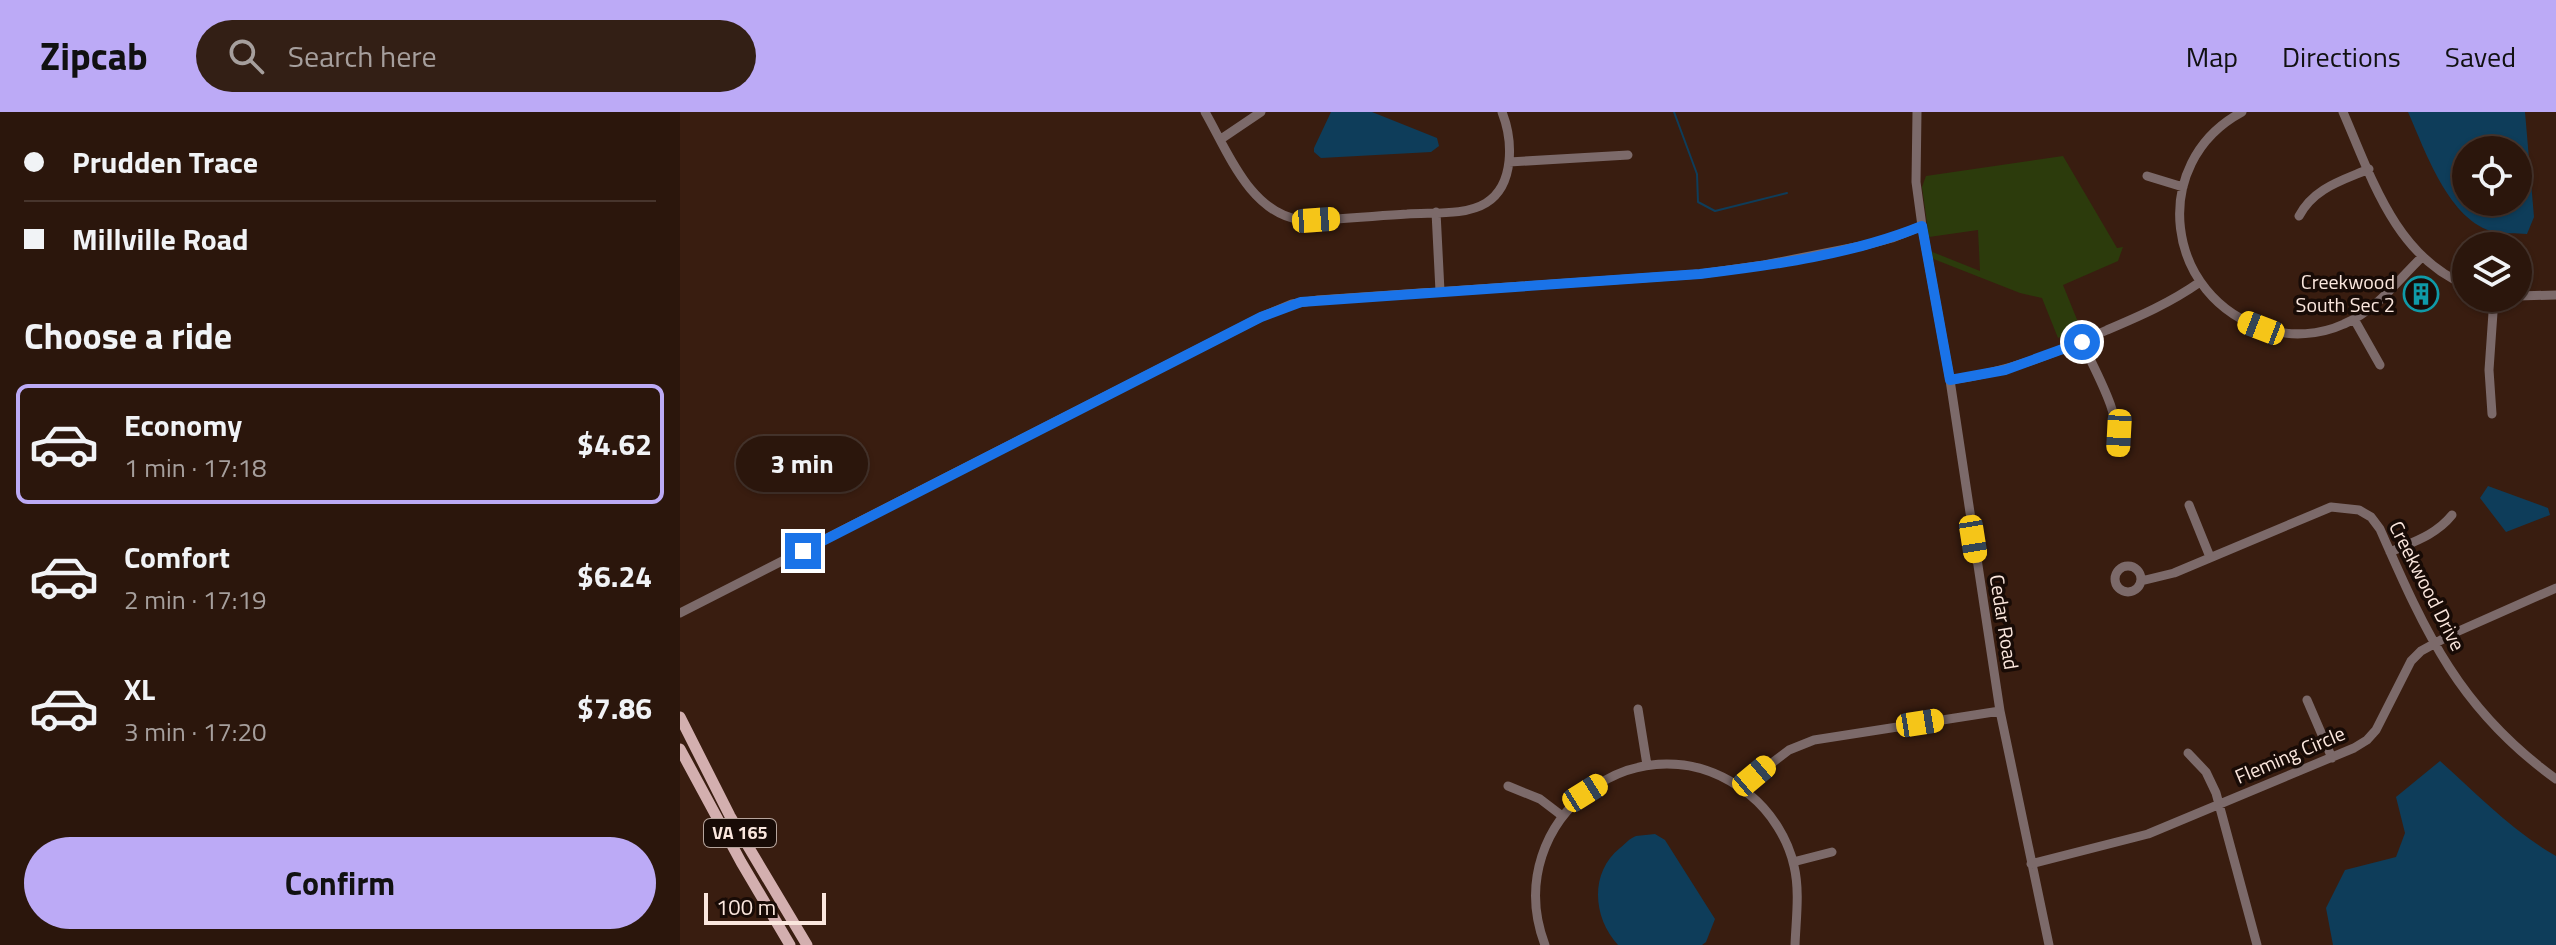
<!DOCTYPE html>
<html lang="en">
<head>
<meta charset="utf-8">
<style>
  body { margin:0; font-family:"Titillium Web",sans-serif; background:#331f15; color:#f1f3f6; height:100vh; display:flex; flex-direction:column; font-size:30px; white-space:nowrap }
  * { box-sizing:border-box; margin:0 }
  p { font-size:26px; color:#a69f9d }
  .icon { flex:none; width:44px; height:44px; fill:none; stroke:currentColor; stroke-width:2; stroke-linecap:round; stroke-linejoin:round }
  .map { position:relative; flex:1; overflow:hidden }
  .sheet { display:flex; flex-direction:column; background:#2b160c; width:680px }
  .sheet>* { flex:none }
  .banner { display:grid; align-content:center; height:176px; padding:0 24px; background:#2b160c }
  .buttons { position:absolute; left:1772px; top:24px; display:grid; gap:16px }
  .buttons a { display:grid; place-items:center; width:80px; height:80px; border-radius:50%; background:#2b160c; box-shadow:0 2px 6px #0004,0 0 0 2px #47352d; font-size:40px }
  .scale { position:absolute; left:24px; bottom:20px; width:122px; box-sizing:border-box; padding-left:8px; border:4px solid #fbe7de; border-top:0; font-size:22px; line-height:28px; white-space:nowrap; color:#fbe7de; -webkit-text-stroke:6px #180b06; paint-order:stroke }
  .end { position:absolute; width:36px; height:36px; margin:-18px; border:10px solid #1a73e8; background:#fff; box-shadow:0 0 0 4px #fff }
  .from { border-radius:50% }
  .bubble { position:absolute; height:56px; border-radius:28px; background:#2b160c; box-shadow:0 2px 6px #0004,0 0 0 2px #47352d; font-size:26px; font-weight:700; line-height:56px; text-align:center }
  .car { position:absolute; width:24px; height:48px; margin:-24px -12px; border-radius:10px; box-shadow:0 0 6px 2px #0007; background:linear-gradient(#f5c518 24%,#345 0 40%,#f5c518 0 76%,#345 0 86%,#f5c518 0) }
  .banner b { display:flex; align-items:center; gap:28px; height:76px; font-size:30px }
  .banner b+b { border-top:2px solid #47352d }
  .banner i { width:20px; height:20px; background:#f1f3f6 }
  ul { padding:0; list-style:none }
  li { display:flex; align-items:center; gap:24px; height:120px; margin:0 16px 12px; padding:0 8px; border:4px solid transparent; border-radius:12px }
  li div { flex:1 }
  li b { display:block; font-size:30px }
  li em { font-style:normal; font-weight:700 }
  li.on { border-color:#bcaaf6 }
  li>.icon { width:72px; height:72px; stroke-width:1.5 }
  h2 { padding:0 24px; font-size:36px; line-height:96px }
  .action { display:flex; gap:16px; margin-top:auto; padding:16px 24px }
  .action a { flex:1; height:92px; border-radius:48px; background:#bcaaf6; color:#111; font-size:32px; font-weight:700; line-height:92px; text-align:center }
  header { display:flex; align-items:center; gap:48px; box-sizing:border-box; height:112px; padding:0 40px; background:#bcaaf6; color:#111 }
  header strong { font-size:38px }
  nav { display:flex; gap:44px; margin-inline-start:auto; font-size:28px }
  .search { width:560px; height:72px; background:#331f15; display:flex; align-items:center; gap:20px; box-sizing:border-box; padding:0 28px; border-radius:44px; color:#a69f9d; font-size:30px }
  main { display:flex; flex:1; min-height:0 }
  .map>svg:first-child { display:block }
  .green { fill:#2c3b0c }
  .water { fill:#0e3d5a; fill-rule:evenodd }
  .lines { fill:none; stroke-linecap:round; stroke-linejoin:round }
  .stream { stroke:#0e3d5a; stroke-width:2 }
  .minor { stroke:#7c6a6a; stroke-width:9 }
  .major { stroke:#d3afaf; stroke-width:11 }
  .route { stroke:#1a73e8; stroke-width:10 }
  .labels { text-anchor:middle; stroke-width:7; stroke-linejoin:round; paint-order:stroke }
  .shield { fill:#180b06; stroke:#b7a59d; stroke-width:2 }
  .shield-label { font-size:18px; font-weight:bold; fill:#fbe7de }
  .poi-label { font-size:20px; fill:#fbe7de; stroke:#180b06; text-anchor:end }
  .street-label { font-size:20px; fill:#fbe7de; stroke:#180b06 }
</style>
</head>
<body>
<header>
<strong>Zipcab</strong>
<div class="search"><svg class="icon" aria-label="search" viewBox="0 0 24 24"><circle cx="10" cy="10" r="6"/><path d="M15 15l6 6"/></svg>Search here</div>
<nav><a>Map</a><a>Directions</a><a>Saved</a></nav>
</header>
<main>
<section class="sheet">
<div class="banner">
<b><i class="from"></i>Prudden Trace</b>
<b><i></i>Millville Road</b>
</div>
<h2>Choose a ride</h2>
<ul>
<li class="on"><svg class="icon" aria-label="car" viewBox="0 0 24 24"><path d="M5 17H2v-5l4-1 3-4h7l3 4 3 1v5h-3M9 17h6M6 11h13"/><circle cx="7" cy="17" r="2"/><circle cx="17" cy="17" r="2"/></svg><div><b>Economy</b><p>1 min · 17:18</p></div><em>$4.62</em></li>
<li><svg class="icon" aria-label="car" viewBox="0 0 24 24"><path d="M5 17H2v-5l4-1 3-4h7l3 4 3 1v5h-3M9 17h6M6 11h13"/><circle cx="7" cy="17" r="2"/><circle cx="17" cy="17" r="2"/></svg><div><b>Comfort</b><p>2 min · 17:19</p></div><em>$6.24</em></li>
<li><svg class="icon" aria-label="car" viewBox="0 0 24 24"><path d="M5 17H2v-5l4-1 3-4h7l3 4 3 1v5h-3M9 17h6M6 11h13"/><circle cx="7" cy="17" r="2"/><circle cx="17" cy="17" r="2"/></svg><div><b>XL</b><p>3 min · 17:20</p></div><em>$7.86</em></li>
</ul>
<div class="action"><a>Confirm</a></div>
</section>
<div class="map">
<svg width="1876" height="833" viewBox="0 0 1876 833">
  <rect width="100%" height="100%" fill="#391d10"/>
  <!-- green -->
  <path class="green" d="M1383 44 1437 136 1443 135 1438 149 1383 173 1400 215 1378 226 1362 186 1340 181 1251 146 1250 139 1300 159 1298 118 1249 125 1242 75 1246 64Z"/>
  <!-- water -->
  <path class="water" d="M651 0H692L757 26 759 34 751 40 641 46 634 40V36Z
    M1728 0H1845L1854 105 1847 122C1836 121 1825 122 1815 120 1769 110 1745 38 1728 0ZM1838 38V90H1786V38Z
    M1808 374 1868 396 1870 403 1826 420 1800 386Z
    M1760 649C1797 682 1832 719 1876 744V833H1653L1646 796 1665 758 1716 745 1725 721 1716 685Z
    M975 722 985 728 1035 807 1026 830 1022 833H938C913 806 909 761 940 736 945 732 950 726 956 724 962 723 969 723 975 722Z"/>
  <g class="lines">
    <!-- stream -->
    <path class="stream" d="M994 0 1017 62 1018 90 1035 99 1107 81"/>
    <!-- minor -->
    <path class="minor" d="M525 0C548 40 570 101 621 108 656 108 692 104 727 102 751 100 785 104 806 91 835 73 833 28 822 0
      M1237 0 1236 70 1242 114 1270 268 1320 599 1369 833
      M1562 0C1467 51 1485 187 1586 217 1611 225 1640 223 1664 212 1697 198 1717 169 1742 145
      M1663 0C1691 64 1715 144 1786 173
      M541 27 581 0
      M829 50 948 43
      M1467 64 1503 75
      M756 100 760 179
      M1619 104C1634 76 1661 69 1689 57
      M1838 184 1876 183
      M1674 207 1700 253
      M1402 230C1417 263 1440 300 1438 337
      M1270 268C1326 261 1376 241 1427 218 1460 204 1490 191 1520 170
      M1812 302 1809 258 1814 186
      M1509 393 1530 445
      M1710 440C1733 430 1756 423 1772 403
      M1435 467a13 13 0 1 1 26 0a13 13 0 1 1-26 0Z
      M1461 469 1494 461 1651 395 1679 398 1691 405 1700 417C1746 522 1780 598 1876 667
      M0 501 581 205 612 192 638 188 1020 162 1084 153 1186 133 1212 126 1242 114
      M1627 588 1652 646
      M958 597 967 653
      M1508 641 1526 660 1536 681 1577 833
      M828 674 860 687 881 703
      M1060 675 1109 638 1134 628 1320 599
      M1113 750 1152 740
      M1351 752 1468 722 1674 636 1687 628 1696 618 1731 549 1741 539 1772 522 1876 476
      M865 833C817 707 964 596 1070 683 1091 700 1108 727 1114 754 1120 779 1116 807 1115 833"/>
    <!-- major -->
    <path class="major" d="M0 605 50 704 127 833
      M0 637 61 750 110 833"/>
  </g>
  <g class="lines">
    <!-- route -->
    <path class="route" d="M123 439 581 205 621 190 1020 162C1095 153 1173 142 1242 114L1270 268 1325 258 1402 230"/>
  </g>
  <!-- icons -->
  <defs>
    <g id="building-ring" transform="scale(1.8)"><circle r="9.5" fill="#180b06" stroke="#0f9aa8" stroke-width="1.5"/><path d="M-4-6H4V6H1V3H-1V6H-4ZM-2.5-4.3h1.7v1.8h-1.7ZM.8-4.3h1.7v1.8H.8ZM-2.5-1h1.7V.8h-1.7ZM.8-1h1.7V.8H.8Z" fill="#0f9aa8"/></g>
  </defs>
  <g fill-rule="evenodd">
    <use href="#building-ring" x="1741" y="182"/>
  </g>
  <g class="labels">
    <!-- shield labels -->
    <rect class="shield" x="24" y="707" width="72" height="28" rx="6"/>
    <g class="shield-label">
      <text x="60" y="727">VA 165</text>
    </g>
    <!-- poi labels -->
    <g class="poi-label">
      <text x="1715" y="177">Creekwood<tspan x="1715" dy="23">South Sec 2</tspan></text>
    </g>
    <!-- street labels -->
    <g class="street-label">
      <text transform="translate(1747 474) rotate(63)" y="7">Creekwood Drive</text>
      <text transform="translate(1324 510) rotate(81)" y="7">Cedar Road</text>
      <text transform="translate(1610 643) rotate(-23)" y="7">Fleming Circle</text>
    </g>
  </g>
</svg>
<div class="buttons">
<a><svg class="icon" aria-label="locate" viewBox="0 0 24 24"><circle cx="12" cy="12" r="6"/><path d="M12 2v4M12 18v4M2 12h4M18 12h4"/></svg></a>
<a><svg class="icon" aria-label="layers" viewBox="0 0 24 24"><path d="M12 4l9 5-9 5-9-5zM3 14l9 5 9-5"/></svg></a>
</div>
<div class="scale">100 m</div>
<i class="end from" style="left:1402px;top:230px"></i>
<i class="end" style="left:123px;top:439px"></i>
<div class="bubble" style="left:56px;top:324px;width:132px">3 min</div>
<i class="car" style="left:636px;top:108px;rotate:86deg"></i>
<i class="car" style="left:1581px;top:216px;rotate:291deg"></i>
<i class="car" style="left:1439px;top:321px;rotate:183deg"></i>
<i class="car" style="left:1293px;top:427px;rotate:171deg"></i>
<i class="car" style="left:1240px;top:611px;rotate:81deg"></i>
<i class="car" style="left:1074px;top:664px;rotate:50deg"></i>
<i class="car" style="left:905px;top:681px;rotate:58deg"></i>
</div>
</main>
</body>
</html>
